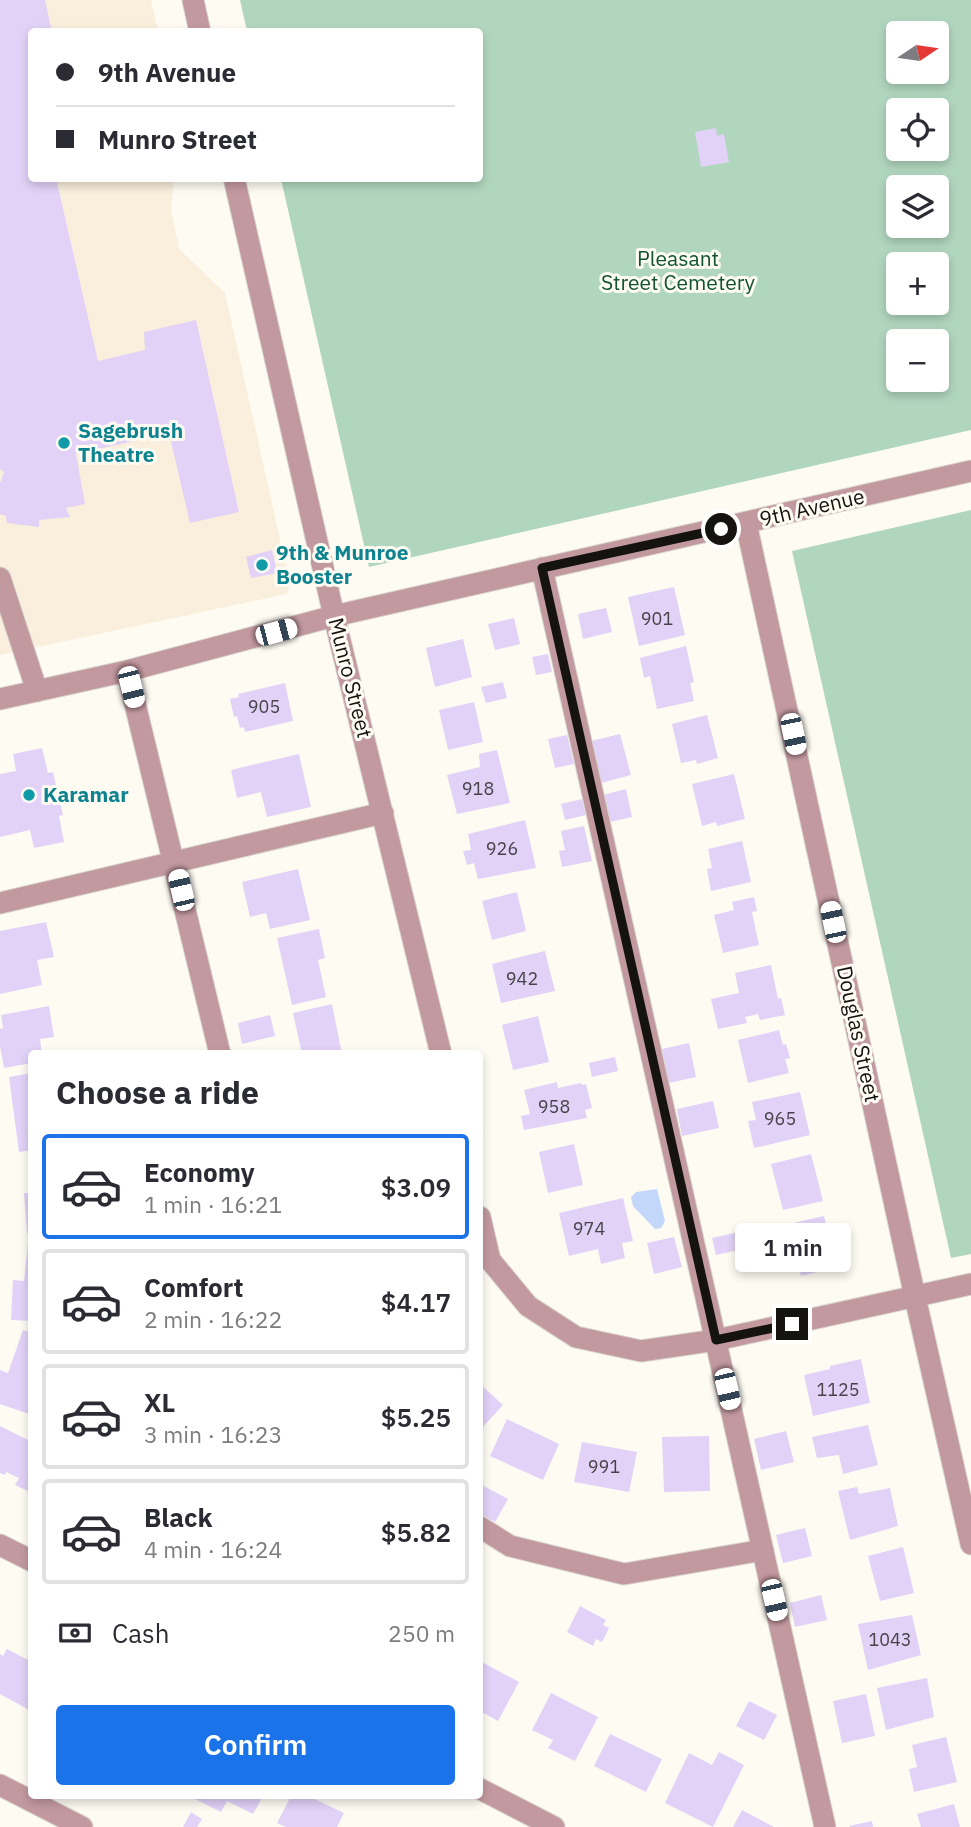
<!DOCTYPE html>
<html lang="en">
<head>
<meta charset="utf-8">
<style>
  body { margin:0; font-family:"IBM Plex Sans",sans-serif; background:#f2f2f3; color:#2b2b33; height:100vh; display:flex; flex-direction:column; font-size:26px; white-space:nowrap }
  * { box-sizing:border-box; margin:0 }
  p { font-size:23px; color:#7c7c81 }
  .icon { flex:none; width:38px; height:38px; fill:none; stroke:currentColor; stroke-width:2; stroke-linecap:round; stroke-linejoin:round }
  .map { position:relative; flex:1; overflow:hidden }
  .sheet { position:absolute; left:28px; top:1050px; width:455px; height:749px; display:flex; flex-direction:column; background:#fff; border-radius:7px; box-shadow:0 4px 10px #0003 }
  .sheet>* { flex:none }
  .top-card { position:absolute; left:28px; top:28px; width:455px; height:154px; border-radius:7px; box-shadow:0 4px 10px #0003; display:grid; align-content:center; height:154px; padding:0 28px; background:#fff }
  .needle { width:46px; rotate:77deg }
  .tools { position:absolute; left:886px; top:21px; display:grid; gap:14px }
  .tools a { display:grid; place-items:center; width:63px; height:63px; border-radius:7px; background:#fff; box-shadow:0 4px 10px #0003; font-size:35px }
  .end { position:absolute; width:32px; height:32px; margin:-16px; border:9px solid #15130f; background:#fff; box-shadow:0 0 0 4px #fff }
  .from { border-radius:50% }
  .bubble { position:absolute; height:49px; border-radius:7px; background:#fff; box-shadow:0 4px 10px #0003; font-size:23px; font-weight:600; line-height:49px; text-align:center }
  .car { position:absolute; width:21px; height:42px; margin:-21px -10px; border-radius:9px; box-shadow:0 0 5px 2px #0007; background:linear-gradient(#fff 24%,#345 0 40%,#fff 0 76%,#345 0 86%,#fff 0) }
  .top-card b { display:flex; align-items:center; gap:24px; height:66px; font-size:26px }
  .top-card b+b { border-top:2px solid #e1e1e2 }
  .top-card i { width:18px; height:18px; background:#2b2b33 }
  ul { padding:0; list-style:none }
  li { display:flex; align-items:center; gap:21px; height:105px; margin:0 14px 10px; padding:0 14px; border:4px solid #e1e1e2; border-radius:7px }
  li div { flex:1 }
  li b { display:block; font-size:26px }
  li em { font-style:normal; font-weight:600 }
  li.current { border-color:#1a73e8 }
  li>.icon { width:63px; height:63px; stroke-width:1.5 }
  h2 { padding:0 28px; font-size:32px; line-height:84px }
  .pay { display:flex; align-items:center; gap:18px; height:77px; padding:0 28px; font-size:26px }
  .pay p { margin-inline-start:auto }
  .action { display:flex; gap:14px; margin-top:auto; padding:14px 28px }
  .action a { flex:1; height:80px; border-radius:7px; background:#1a73e8; color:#fff; font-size:28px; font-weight:600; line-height:80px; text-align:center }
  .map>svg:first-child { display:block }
  .built { fill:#f9efdc }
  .green { fill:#b1d6be; fill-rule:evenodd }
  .water { fill:#c3d7fb }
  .building { fill:#e2d2f8 }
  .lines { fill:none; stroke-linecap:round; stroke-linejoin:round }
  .minor-casing { stroke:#d9d6cf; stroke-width:23 }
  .minor { stroke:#c399a0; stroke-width:21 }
  .route { stroke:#15130f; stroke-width:9 }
  .culture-dot { fill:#0f9aa8; stroke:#fefbf3; stroke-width:2.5 }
  .labels { text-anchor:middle; stroke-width:6; stroke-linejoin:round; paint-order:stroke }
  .number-label { font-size:18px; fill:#484349 }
  .park-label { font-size:21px; fill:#105231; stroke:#fefbf3 }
  .culture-label { font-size:21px; font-weight:bold; fill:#0d838f; stroke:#fefbf3; text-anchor:start }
  .street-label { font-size:21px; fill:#15130f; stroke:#fefbf3 }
</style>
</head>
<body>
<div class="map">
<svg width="971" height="1827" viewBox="0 0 971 1827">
  <rect width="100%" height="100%" fill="#fefbf3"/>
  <!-- built -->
  <path class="built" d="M0 0H151L158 31 32 32V178L174 179 171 209 179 249 225 293 290 584 287 594 0 655Z"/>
  <!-- green -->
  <path class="green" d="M240 0H971V430L369 567 281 179 480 178V32L247 31ZM898 33H936V72H898ZM898 110H936V149H898ZM898 187H936V226H898ZM898 264H936V303H898ZM898 341H936V380H898Z
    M971 510V1254L951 1258 792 551Z"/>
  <!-- water -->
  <path class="water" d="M657 1189 665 1221 661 1228 655 1229 633 1206 631 1197 636 1192Z"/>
  <!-- building -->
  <path class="building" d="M0 0H45L52 32H32V178H56L98 361 145 350 144 332 196 320 239 512 190 523 169 433 76 454 85 504 66 508 70 517 39 520V527L7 523 6 516 0 514V483L4 472 0 469Z
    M716 128 717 136 724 134 729 162 701 167 695 132Z
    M272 550 277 573 251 578 246 557Z
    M674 587 685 635 639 646 628 597Z
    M606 608 612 632 583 639 578 614Z
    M514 618 520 644 495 650 488 624Z
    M463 639 472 677 435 687 426 648Z
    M686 646 694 682 690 683 694 701 657 709 650 676 644 678 640 658Z
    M548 654 552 672 536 675 532 657Z
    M503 682 507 698 486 703 481 687Z
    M285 683 293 721 245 732 244 727 240 728 237 716 234 717 230 699 239 697 238 694Z
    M474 702 483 742 448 750 439 710Z
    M707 715 718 758 697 764 696 760 681 763 672 724Z
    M620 734 631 775 601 783 591 741Z
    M567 735 574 764 555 768 548 739Z
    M42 748 48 773 53 772 63 815 59 816 64 842 34 848 30 830 0 837V774L16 771 13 754Z
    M497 750 510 803 457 814 447 775 480 767 479 754Z
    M299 754 311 807 267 817 261 792 237 798 231 770Z
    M734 774 745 819 717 826 716 822 702 826 692 784Z
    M626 789 632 817 610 822 603 795Z
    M582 799 586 815 565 820 561 804Z
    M525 820 536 868 478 879 474 863 467 865 463 851 471 850 468 834Z
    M584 826 592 861 562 867 559 851 565 850 561 831Z
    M742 841 751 882 711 891 707 869 712 868 708 849Z
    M298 869 310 920 270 929 266 913 250 917 242 882Z
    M517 892 526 931 492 940 482 901Z
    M754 897 757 911 752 912 759 945 723 953 714 915 734 910 732 902Z
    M46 922 54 957 37 960 42 985 0 994V931Z
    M319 929 325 958 318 960 326 997 292 1005 277 938Z
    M545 951 555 991 501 1003 492 964Z
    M771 965 778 999 781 998 785 1015 760 1020 758 1014 745 1017 747 1023 718 1029 711 999 739 993 735 973Z
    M332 1004 342 1054H302L293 1013Z
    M49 1006 54 1037 40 1039 42 1054H32V1063L4 1068 0 1046V1029L3 1028 1 1015Z
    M270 1015 275 1036 242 1044 238 1023Z
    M538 1016 549 1062 513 1070 502 1025Z
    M779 1030 783 1045 786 1044 790 1058 785 1059 789 1073 748 1083 738 1040Z
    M689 1043 696 1077 669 1083 662 1049Z
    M615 1057 618 1071 592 1077 589 1063Z
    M32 1073V1150L19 1152 9 1077Z
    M557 1082 558 1088 581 1083 582 1085 586 1084 592 1108 585 1110 587 1118 524 1130 521 1116 530 1114 524 1090Z
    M800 1092 810 1135 754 1148 748 1121 756 1120 752 1102Z
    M713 1101 719 1128 682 1136 677 1109Z
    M574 1144 583 1185 548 1193 539 1152Z
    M811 1154 823 1201 783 1210 771 1164Z
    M24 1193H32V1233H27Z
    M623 1198 633 1241 622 1243 625 1258 601 1264 598 1249 569 1256 559 1213Z
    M824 1216 830 1241 836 1239 843 1266 801 1276 789 1224Z
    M739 1232 743 1249 716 1255 712 1238Z
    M674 1237 682 1267 654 1274 647 1243Z
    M28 1243 32 1244V1321L11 1320 13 1280 24 1281Z
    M23 1330 32 1333V1415L0 1404V1370L8 1373Z
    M861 1359 870 1403 813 1416 804 1375 830 1369V1366Z
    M480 1384 503 1405 480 1430Z
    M507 1419 559 1444 543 1480 490 1456Z
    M868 1425 878 1465 843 1474 839 1455 817 1458 812 1437Z
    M0 1426 32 1442V1493L15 1485 19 1478 6 1472 5 1475 0 1473Z
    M786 1431 794 1462 761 1470 754 1439Z
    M709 1436 710 1491 664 1492 662 1437Z
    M582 1442 637 1452 629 1492 574 1482Z
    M480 1484 508 1499 495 1522 480 1514Z
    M857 1487 859 1494 890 1488 898 1526 850 1540 838 1491Z
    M805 1528 812 1556 783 1563 776 1535Z
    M903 1547 914 1593 880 1601 868 1556Z
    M821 1595 827 1620 795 1627 790 1603Z
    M580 1606 606 1620 603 1625 609 1628 602 1642 596 1639 593 1646 567 1632Z
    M912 1615 921 1655 868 1670 858 1624Z
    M7 1649 32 1662V1706L29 1710 0 1694V1654L3 1656Z
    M480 1661 519 1682 498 1721 480 1711Z
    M927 1678 934 1717 886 1730 877 1688Z
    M551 1693 598 1717 575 1761 548 1748 553 1740 532 1730Z
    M866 1694 875 1736 842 1743 833 1701Z
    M749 1701 777 1715 764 1740 736 1726Z
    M610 1734 662 1759 646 1792 594 1766Z
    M946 1737 957 1782 914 1792 909 1769 917 1767 912 1745Z
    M719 1752 744 1765 713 1827 665 1803 689 1753 712 1765Z
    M197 1796H263L253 1814 227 1801 221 1812 195 1799Z
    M291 1796H308L344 1813 337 1827H286L277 1823Z
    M954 1804 960 1827H921L917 1814Z
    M742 1810 774 1827H733Z
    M191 1812 202 1819 197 1827H183Z
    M872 1821 873 1827H850L849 1826Z"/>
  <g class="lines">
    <!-- minor casing -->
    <g class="minor-casing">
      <path id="minor" d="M193 0 200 32
        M234 178 334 616 441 1054
        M746 523 915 1297 971 1544
        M542 568 825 1827
        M0 578 37 691
        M127 671 220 1054
        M0 699 127 671 334 616 971 471
        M0 903 383 813
        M480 1217 490 1260 528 1306 576 1337 641 1351 716 1340 971 1284
        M480 1527 510 1546 624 1574 763 1550
        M0 1545 32 1561
        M0 1785 82 1827
        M480 1789 554 1827"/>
    </g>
    <!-- minor -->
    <use href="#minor" class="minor"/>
  </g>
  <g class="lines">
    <!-- route -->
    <path class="route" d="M721 529 542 568 716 1340 792 1324"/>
  </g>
  <!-- markers -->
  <g class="culture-dot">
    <circle cx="64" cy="443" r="7"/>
    <circle cx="262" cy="565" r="7"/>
    <circle cx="29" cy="795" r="7"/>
  </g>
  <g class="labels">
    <!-- number labels -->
    <g class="number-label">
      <text x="657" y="625">901</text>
      <text x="264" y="713">905</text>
      <text x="478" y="795">918</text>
      <text x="502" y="855">926</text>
      <text x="522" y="985">942</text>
      <text x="554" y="1113">958</text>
      <text x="780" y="1125">965</text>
      <text x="589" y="1235">974</text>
      <text x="838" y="1396">1125</text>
      <text x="604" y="1473">991</text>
      <text x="890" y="1646">1043</text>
    </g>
    <!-- park labels -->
    <g class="park-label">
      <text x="678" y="266">Pleasant<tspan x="678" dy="24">Street Cemetery</tspan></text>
    </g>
    <!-- culture labels -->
    <g class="culture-label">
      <text x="78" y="438">Sagebrush<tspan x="78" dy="24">Theatre</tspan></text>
      <text x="276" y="560">9th &amp; Munroe<tspan x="276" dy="24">Booster</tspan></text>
      <text x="43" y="802">Karamar</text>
    </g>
    <!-- street labels -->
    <g class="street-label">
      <text transform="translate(812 508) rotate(-13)" y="7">9th Avenue</text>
      <text transform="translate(350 678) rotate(76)" y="7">Munro Street</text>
      <text transform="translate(858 1034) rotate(78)" y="7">Douglas Street</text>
    </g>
  </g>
</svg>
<div class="tools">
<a><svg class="needle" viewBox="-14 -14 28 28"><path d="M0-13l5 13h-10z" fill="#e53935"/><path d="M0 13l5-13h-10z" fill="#7c7c81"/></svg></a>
<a><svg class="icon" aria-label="locate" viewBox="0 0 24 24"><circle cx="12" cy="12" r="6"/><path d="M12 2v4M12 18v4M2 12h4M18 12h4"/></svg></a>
<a><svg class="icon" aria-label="layers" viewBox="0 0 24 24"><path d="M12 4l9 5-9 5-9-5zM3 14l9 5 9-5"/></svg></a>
<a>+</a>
<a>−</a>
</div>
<i class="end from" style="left:721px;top:529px"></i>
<i class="end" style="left:792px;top:1324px"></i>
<div class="bubble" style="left:735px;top:1223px;width:116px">1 min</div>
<i class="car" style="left:276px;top:632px;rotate:75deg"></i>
<i class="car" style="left:131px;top:687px;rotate:166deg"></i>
<i class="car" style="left:793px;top:734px;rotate:168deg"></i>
<i class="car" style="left:181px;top:890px;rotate:347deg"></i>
<i class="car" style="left:833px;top:922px;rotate:348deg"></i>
<i class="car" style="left:727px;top:1389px;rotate:167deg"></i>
<i class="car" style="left:774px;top:1600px;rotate:167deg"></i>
<div class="top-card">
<b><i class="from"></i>9th Avenue</b>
<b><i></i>Munro Street</b>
</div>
<section class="sheet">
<h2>Choose a ride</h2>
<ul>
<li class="current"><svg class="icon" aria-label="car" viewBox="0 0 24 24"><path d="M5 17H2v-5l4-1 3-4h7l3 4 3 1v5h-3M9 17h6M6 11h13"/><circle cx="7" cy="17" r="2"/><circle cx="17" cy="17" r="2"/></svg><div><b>Economy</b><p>1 min · 16:21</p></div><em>$3.09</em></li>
<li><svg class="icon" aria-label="car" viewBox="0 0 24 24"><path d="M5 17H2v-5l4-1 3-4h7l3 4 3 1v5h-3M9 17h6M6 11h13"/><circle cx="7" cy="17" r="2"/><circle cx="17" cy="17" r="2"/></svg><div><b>Comfort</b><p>2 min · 16:22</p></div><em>$4.17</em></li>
<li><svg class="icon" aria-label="car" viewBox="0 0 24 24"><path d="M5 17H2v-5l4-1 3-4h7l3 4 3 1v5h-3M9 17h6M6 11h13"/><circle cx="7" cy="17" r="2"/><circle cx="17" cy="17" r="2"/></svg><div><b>XL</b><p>3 min · 16:23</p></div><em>$5.25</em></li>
<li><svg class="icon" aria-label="car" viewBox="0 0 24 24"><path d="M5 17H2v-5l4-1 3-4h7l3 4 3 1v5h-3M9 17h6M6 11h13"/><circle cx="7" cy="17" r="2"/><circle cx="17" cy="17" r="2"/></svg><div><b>Black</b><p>4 min · 16:24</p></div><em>$5.82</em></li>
</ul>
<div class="pay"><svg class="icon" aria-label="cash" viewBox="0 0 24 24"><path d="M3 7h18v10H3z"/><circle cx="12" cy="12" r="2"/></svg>Cash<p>250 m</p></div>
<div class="action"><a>Confirm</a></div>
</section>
</div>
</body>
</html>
